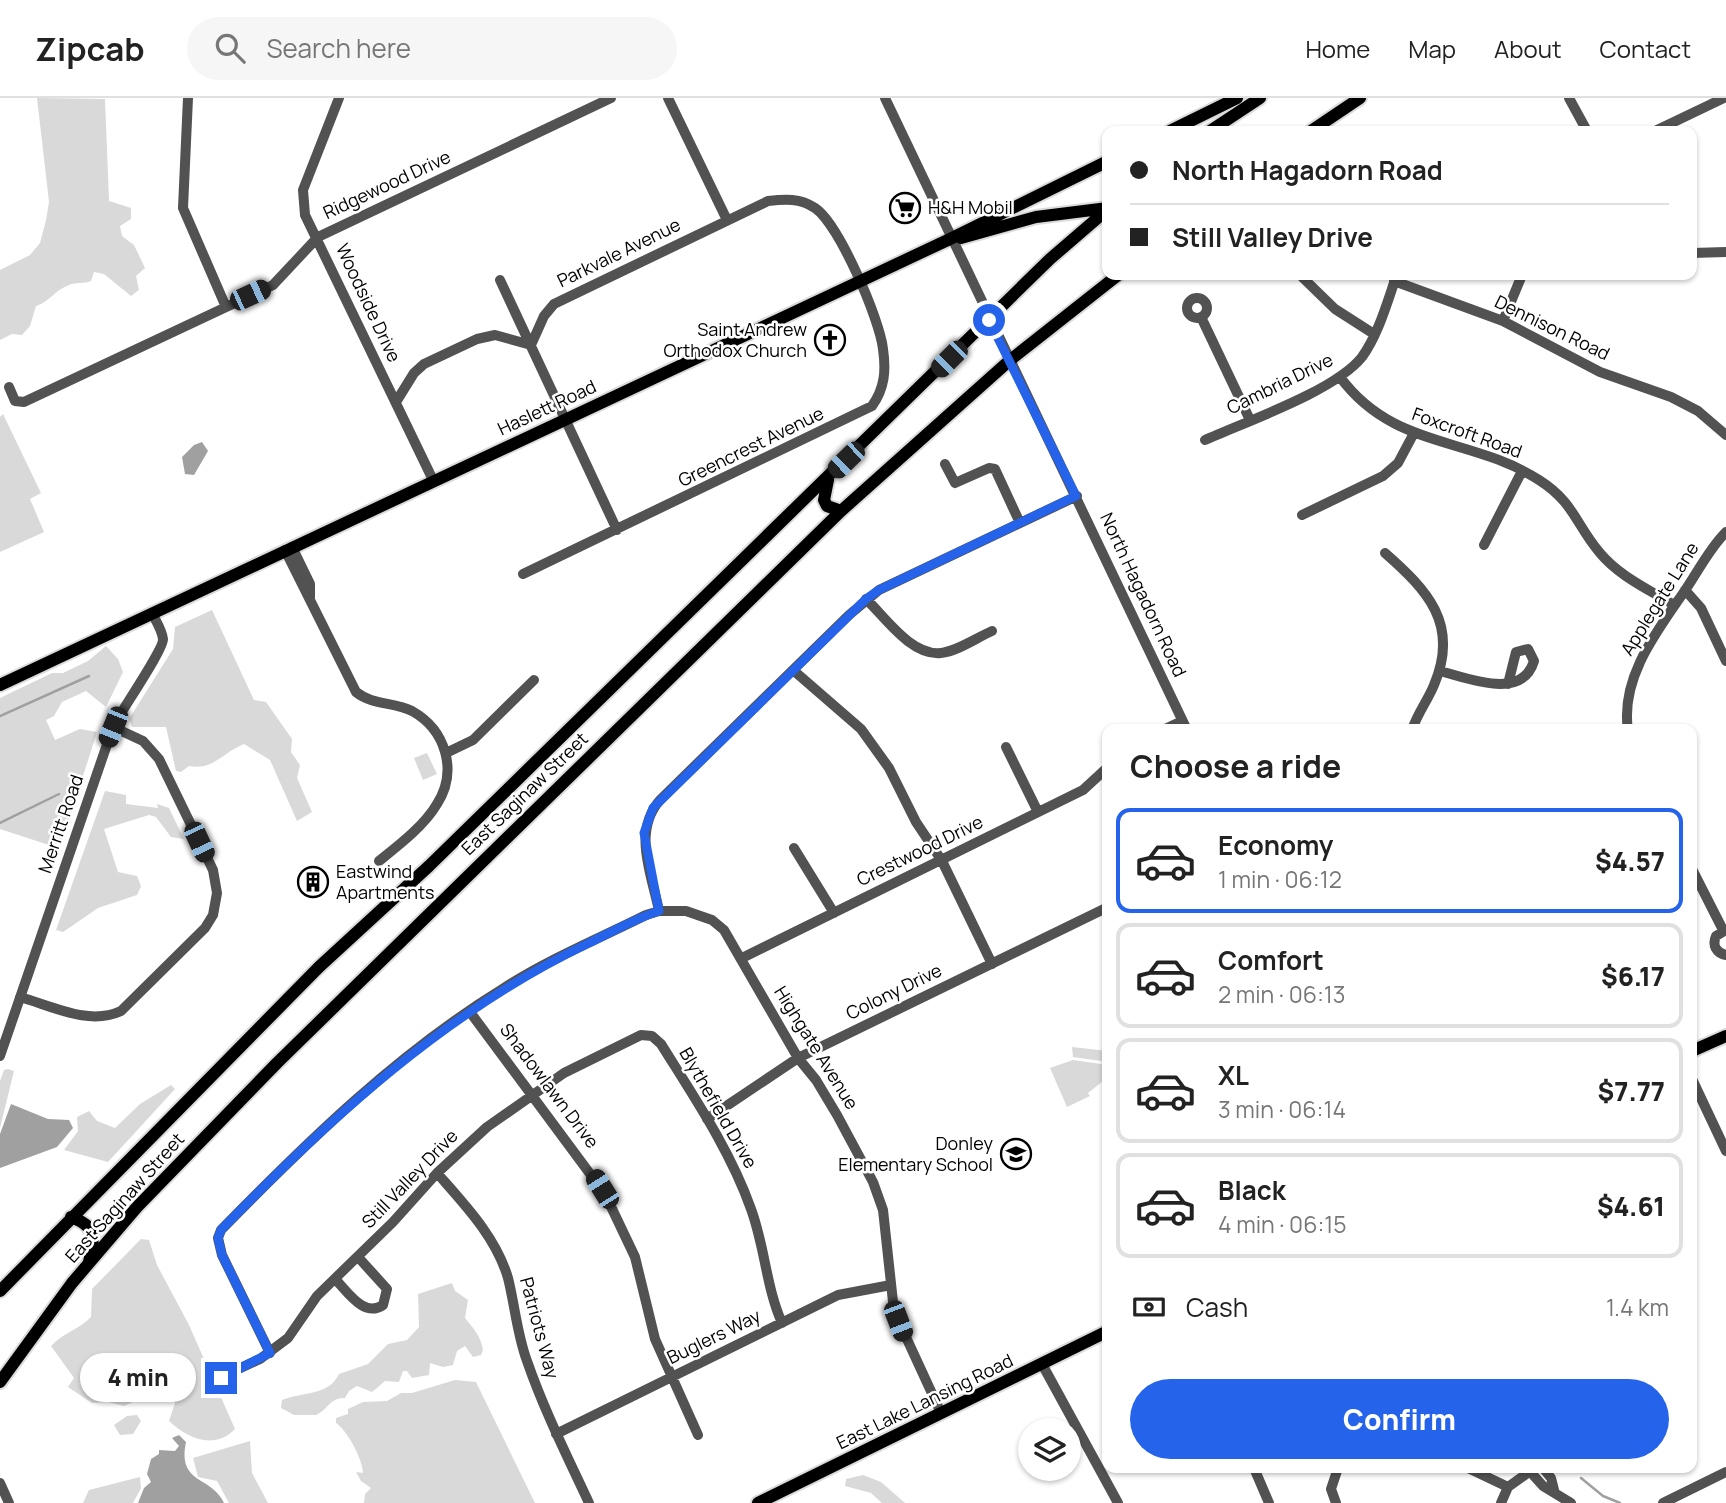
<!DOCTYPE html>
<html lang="en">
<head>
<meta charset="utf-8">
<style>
  body { margin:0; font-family:Manrope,sans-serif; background:#f6f6f6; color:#222; height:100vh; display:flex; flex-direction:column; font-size:26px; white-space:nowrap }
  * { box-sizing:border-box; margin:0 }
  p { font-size:23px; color:#767676 }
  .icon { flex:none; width:38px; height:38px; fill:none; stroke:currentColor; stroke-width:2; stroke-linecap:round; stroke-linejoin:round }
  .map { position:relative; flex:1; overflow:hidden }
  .details { position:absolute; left:1102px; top:626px; width:595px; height:749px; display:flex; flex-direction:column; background:#fff; border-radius:14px; box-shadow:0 2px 5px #0004 }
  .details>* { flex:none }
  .hud { position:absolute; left:1102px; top:28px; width:595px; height:154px; border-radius:14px; box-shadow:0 2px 5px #0004; display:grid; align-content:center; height:154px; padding:0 28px; background:#fff }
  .controls { position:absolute; left:1018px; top:1320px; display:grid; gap:14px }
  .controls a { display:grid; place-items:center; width:63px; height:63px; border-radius:50%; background:#fff; box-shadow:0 2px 5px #0004; font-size:35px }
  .end { position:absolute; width:32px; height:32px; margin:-16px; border:9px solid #2563eb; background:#fff; box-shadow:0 0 0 4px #fff }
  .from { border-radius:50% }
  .bubble { position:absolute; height:49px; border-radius:24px; background:#fff; box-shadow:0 2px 5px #0004; font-size:23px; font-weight:800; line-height:49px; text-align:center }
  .car { position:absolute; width:21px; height:42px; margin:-21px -10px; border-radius:9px; box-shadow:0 0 5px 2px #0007; background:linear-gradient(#222 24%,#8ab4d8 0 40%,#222 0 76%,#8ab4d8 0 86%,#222 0) }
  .hud b { display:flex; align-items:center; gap:24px; height:66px; font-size:26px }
  .hud b+b { border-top:2px solid #e0e0e0 }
  .hud i { width:18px; height:18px; background:#222 }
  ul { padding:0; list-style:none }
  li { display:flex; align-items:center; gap:21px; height:105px; margin:0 14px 10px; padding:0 14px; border:4px solid #e0e0e0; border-radius:14px }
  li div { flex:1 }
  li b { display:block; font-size:26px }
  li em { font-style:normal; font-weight:800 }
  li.active { border-color:#2563eb }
  li>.icon { width:63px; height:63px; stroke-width:1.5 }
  h2 { padding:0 28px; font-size:32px; line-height:84px }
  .pay { display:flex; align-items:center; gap:18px; height:77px; padding:0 28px; font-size:26px }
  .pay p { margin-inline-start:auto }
  .cta { display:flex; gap:14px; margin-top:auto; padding:14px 28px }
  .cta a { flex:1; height:80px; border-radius:42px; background:#2563eb; color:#fff; font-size:28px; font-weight:800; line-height:80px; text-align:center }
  header { display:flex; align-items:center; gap:42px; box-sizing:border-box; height:98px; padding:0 35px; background:#fff; border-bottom:2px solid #e0e0e0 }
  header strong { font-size:33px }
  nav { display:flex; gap:38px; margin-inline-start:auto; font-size:24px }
  .search { width:490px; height:63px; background:#f6f6f6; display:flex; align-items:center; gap:18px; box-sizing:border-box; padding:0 24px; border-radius:38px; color:#767676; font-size:26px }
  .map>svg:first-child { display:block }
  .green { fill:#d9d9d9 }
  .water { fill:#a0a0a0 }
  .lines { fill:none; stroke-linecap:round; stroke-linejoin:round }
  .stream { stroke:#a0a0a0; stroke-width:2.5 }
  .major-casing { stroke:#dbdbdb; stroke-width:16 }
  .minor { stroke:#525252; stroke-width:10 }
  .major { stroke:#000; stroke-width:12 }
  .route { stroke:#2563eb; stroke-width:9 }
  .labels { text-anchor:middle; stroke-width:5; stroke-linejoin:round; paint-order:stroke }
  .street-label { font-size:18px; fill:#000; stroke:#fff }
  .poi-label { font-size:18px; fill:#000; stroke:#fff; text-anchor:start }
</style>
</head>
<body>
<header>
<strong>Zipcab</strong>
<div class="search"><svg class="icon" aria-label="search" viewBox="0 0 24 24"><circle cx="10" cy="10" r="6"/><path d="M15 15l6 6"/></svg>Search here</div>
<nav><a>Home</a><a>Map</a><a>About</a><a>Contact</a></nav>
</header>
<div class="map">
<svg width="1726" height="1405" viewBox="0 0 1726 1405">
  <rect width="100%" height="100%" fill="#fff"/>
  <!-- green -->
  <path class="green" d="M37 0 105 1 109 103 131 110V121L120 128 122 138 134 147 145 170 136 178 139 192 131 198 104 176 94 174 91 183C84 186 76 184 69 187 55 192 49 204 36 208L30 228 22 237 12 236 0 242V172L30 157 40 145 46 122 49 104Z
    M3 316 41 395 30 401 44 434 0 454V319Z
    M212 512 254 602 266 604 292 641 291 654 300 667 297 680 312 714 297 723 270 662 244 646C223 654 213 673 189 668L181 674 176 673 166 629H132L129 621 173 551 175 529Z
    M106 548 118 561 123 574 106 609 86 593 62 604 54 618 46 622 55 642 80 631 97 634 62 744 52 748 0 731V600L52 575H63L88 563Z
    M427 655 437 676 423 682 414 660Z
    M105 693 126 697V706L158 710 157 706 169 710 184 741 171 739 156 719 149 717 104 731 118 774 137 778 141 788 137 797 98 810 63 834 56 832Z
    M1072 949 1108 953V964L1073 959Z
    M1073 962 1108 967V979L1088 995 1090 998 1067 1009 1050 970Z
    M8 971 14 973 0 1030V983L4 972Z
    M171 987 175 991 108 1064 64 1052 78 1033 77 1019 89 1013 97 1023 115 1030 140 1006Z
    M141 1141 149 1142 157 1167 189 1227 235 1331C215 1352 188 1341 169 1323L175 1305 171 1287 124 1308 108 1304 92 1305 68 1289 74 1280 51 1248C63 1235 78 1232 91 1219L92 1191Z
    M452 1185 455 1193 468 1202 465 1220C473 1230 481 1238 483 1252L481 1257 473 1259 465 1248 457 1253 453 1267 443 1269 430 1265 429 1277 412 1280 407 1273H403L399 1284 385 1283 372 1294 357 1288 349 1293 345 1300C329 1300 329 1311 316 1317H294L281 1310 282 1302C301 1294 329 1298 339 1276L368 1266 388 1246 407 1242 419 1229 418 1196Z
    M455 1282 476 1284 535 1405H364L365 1396 371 1390 361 1383 356 1374 363 1375C363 1362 347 1332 336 1325V1320L348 1316V1311L363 1304 387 1303 401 1295H412Z
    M137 1317 141 1323 133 1336 120 1337 114 1327 127 1318Z
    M250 1343 252 1375 268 1405H229L217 1383 198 1379 193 1360Z
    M863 1377 881 1384 905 1405H882L871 1395 845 1388 846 1381Z
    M140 1379 141 1390 133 1405H83L89 1392Z"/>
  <!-- water -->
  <path class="water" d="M202 344 208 353 194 377 185 376 182 359 194 347Z
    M11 1006 48 1021 69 1022 73 1030 57 1049 0 1070V1036Z
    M179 1337 186 1344C177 1387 211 1377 224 1405H138L144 1390 151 1384 147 1376 151 1361 159 1356V1352L175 1353 179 1348 172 1340Z"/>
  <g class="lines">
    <!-- stream -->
    <path class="stream" d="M0 618 89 578
      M0 725 59 696
      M1581 1380 1603 1398 1620 1405"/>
    <!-- major casing -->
    <g class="major-casing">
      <path id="major" d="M1170 33 1237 0
        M1210 33 1260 0
        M1311 33 1360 0
        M961 140 1036 119 1108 110
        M828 382 824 402 827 408 841 413
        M0 587 950 141 1108 63
        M1692 953 1726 938
        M71 1119C98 1129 94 1139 89 1164
        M0 1193 319 869 429 768 1050 161 1108 111
        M0 1284 72 1185 137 1109 277 965 841 413 1009 263 1118 177
        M758 1405 1108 1233"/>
    </g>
    <!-- minor -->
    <path class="minor" d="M188 0 183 110 226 209
      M339 0 303 92 305 117 433 382
      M668 0 727 122
      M885 0 1187 632
      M1569 0 1587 33
      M1655 33 1724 0
      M1692 155 1726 154
      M1300 177 1335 211 1374 236
      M500 182 617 432
      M1394 183 1503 223 1600 274 1671 299 1698 313 1726 337
      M1187 210a10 10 0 1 1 20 0a10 10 0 1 1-20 0Z
      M1201 219 1250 322
      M1503 223 1522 177
      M1340 279C1394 352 1471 338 1539 382 1574 404 1576 427 1600 455 1619 478 1648 491 1674 507
      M9 289 15 303 24 304 273 187 318 139 611 0
      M396 304 414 275 424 266 477 241 495 237 531 247 544 218 554 206 768 103C785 101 800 100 815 110 839 126 880 222 883 251 886 272 885 290 872 308L523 476
      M1205 342C1247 323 1335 293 1362 259 1378 237 1387 205 1396 179
      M945 366 955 385 989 370 995 371 1020 425
      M1302 417 1383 378 1398 365 1414 335
      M1484 447 1522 373
      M292 449 310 486V500
      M285 452 356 594C372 607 394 604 412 613 446 632 458 673 437 706 424 728 399 747 379 763
      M1385 455C1427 492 1460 526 1434 587 1428 602 1417 616 1412 632
      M1685 492 1701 510 1726 563
      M866 501C885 519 911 558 941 555 958 553 976 540 992 533
      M793 572 861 631 889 670 916 724 942 763 992 866
      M1440 573C1468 580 1522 603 1534 563L1528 551 1516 554 1508 586
      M1163 632 1182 623
      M1628 632C1620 579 1658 532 1686 491 1699 472 1709 451 1726 434
      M1006 649 1038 714
      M446 655 473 642 534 582
      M794 750 834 815
      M1692 771 1723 832
      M659 813C652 777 632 734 660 702L849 517 879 492 1077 398
      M1726 832 1716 838C1712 847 1716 855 1726 857
      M742 860 1083 692 1108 669
      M20 899C52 908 89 928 121 913L205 830 213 817 217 795 213 772 159 661 143 643 113 629
      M470 914 605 1096 635 1159 655 1241 698 1337
      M0 958 113 629C121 613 164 551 163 541 162 532 156 523 152 515
      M1692 981 1726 1053
      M707 1021 798 960 1104 811
      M437 1075C465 1107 496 1139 508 1180 515 1208 517 1236 527 1263 544 1312 567 1358 589 1405
      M335 1181C348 1194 364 1220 383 1207L387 1191 358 1159
      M270 1255 222 1157 218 1140 221 1132C308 1043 398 955 504 890 549 861 598 841 646 817L659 813H686L712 822 724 832 798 960 816 982 837 1017 873 1084 883 1112 894 1213 941 1315
      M1042 1266 1118 1405
      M217 1281 260 1261 288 1240 317 1198 393 1124 437 1075 487 1029 564 975 641 937 652 938 661 946C694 999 730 1052 751 1111 765 1149 766 1189 782 1225
      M556 1336 838 1197 891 1187
      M1254 1370 1269 1405
      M1468 1370 1508 1389
      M1527 1370 1543 1388 1571 1405
      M1543 1370 1551 1380 1554 1392
      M0 1385 9 1405
      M1336 1405 1331 1391 1338 1370
      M1501 1405 1508 1389 1529 1374
      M1663 1405 1726 1374"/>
    <!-- major -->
    <use href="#major" class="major"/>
  </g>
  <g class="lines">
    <!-- route -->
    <path class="route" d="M221 1280 270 1255 222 1157 218 1140 221 1132C330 1020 445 914 587 846 610 835 634 821 659 813L644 735 653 710 866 501 879 492 1076 398 989 222"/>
  </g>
  <!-- icons -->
  <defs>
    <g id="supermarket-ring" transform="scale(1.575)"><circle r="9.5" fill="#fff" stroke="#000" stroke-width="1.5"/><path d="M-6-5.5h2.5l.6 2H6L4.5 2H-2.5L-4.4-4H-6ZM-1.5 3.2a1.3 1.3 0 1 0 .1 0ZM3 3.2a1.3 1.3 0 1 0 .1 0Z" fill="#000"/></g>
    <g id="church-ring" transform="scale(1.575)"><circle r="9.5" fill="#fff" stroke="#000" stroke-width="1.5"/><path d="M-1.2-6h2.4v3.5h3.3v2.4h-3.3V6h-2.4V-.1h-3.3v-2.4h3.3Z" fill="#000"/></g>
    <g id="building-ring" transform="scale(1.575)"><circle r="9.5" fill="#fff" stroke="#000" stroke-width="1.5"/><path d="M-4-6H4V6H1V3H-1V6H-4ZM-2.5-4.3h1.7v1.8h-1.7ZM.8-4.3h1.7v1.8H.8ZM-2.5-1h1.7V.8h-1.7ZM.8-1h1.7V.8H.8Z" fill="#000"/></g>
    <g id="school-ring" transform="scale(1.575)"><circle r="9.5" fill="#fff" stroke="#000" stroke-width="1.5"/><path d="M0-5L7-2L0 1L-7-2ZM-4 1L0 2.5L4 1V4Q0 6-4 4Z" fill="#000"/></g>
  </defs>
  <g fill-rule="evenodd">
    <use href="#supermarket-ring" x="905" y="110"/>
    <use href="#church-ring" x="830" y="242"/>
    <use href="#building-ring" x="313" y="784"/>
    <use href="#school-ring" x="1016" y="1056"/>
  </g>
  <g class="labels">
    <!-- street labels -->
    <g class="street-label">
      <text transform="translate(387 87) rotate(-25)" y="6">Ridgewood Drive</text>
      <text transform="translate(619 155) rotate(-26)" y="6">Parkvale Avenue</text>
      <text transform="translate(368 205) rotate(65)" y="6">Woodside Drive</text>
      <text transform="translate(1552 230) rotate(26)" y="6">Dennison Road</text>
      <text transform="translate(1280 286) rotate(-26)" y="6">Cambria Drive</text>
      <text transform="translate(547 310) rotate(-25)" y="6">Haslett Road</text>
      <text transform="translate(1467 335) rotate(20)" y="6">Foxcroft Road</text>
      <text transform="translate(751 349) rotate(-26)" y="6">Greencrest Avenue</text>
      <text transform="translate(1143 497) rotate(65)" y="6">North Hagadorn Road</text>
      <text transform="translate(1660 501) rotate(-58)" y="6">Applegate Lane</text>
      <text transform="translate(525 696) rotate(-44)" y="6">East Saginaw Street</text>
      <text transform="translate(61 726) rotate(-71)" y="6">Merritt Road</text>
      <text transform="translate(920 753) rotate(-26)" y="6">Crestwood Drive</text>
      <text transform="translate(894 894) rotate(-26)" y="6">Colony Drive</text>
      <text transform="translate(816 950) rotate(58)" y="6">Highgate Avenue</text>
      <text transform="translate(549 988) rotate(53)" y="6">Shadowlawn Drive</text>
      <text transform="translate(718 1010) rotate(60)" y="6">Blythefield Drive</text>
      <text transform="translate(410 1081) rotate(-46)" y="6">Still Valley Drive</text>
      <text transform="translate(125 1100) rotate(-48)" y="6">East Saginaw Street</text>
      <text transform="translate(539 1230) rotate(75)" y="6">Patriots Way</text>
      <text transform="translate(714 1239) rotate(-26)" y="6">Buglers Way</text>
      <text transform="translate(925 1304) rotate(-26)" y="6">East Lake Lansing Road</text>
    </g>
    <!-- poi labels -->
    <g class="poi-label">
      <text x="928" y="116">H&amp;H Mobil</text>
      <text x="807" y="238" text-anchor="end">Saint Andrew<tspan x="807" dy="21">Orthodox Church</tspan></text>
      <text x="336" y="780">Eastwind<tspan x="336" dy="21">Apartments</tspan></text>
      <text x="993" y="1052" text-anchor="end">Donley<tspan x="993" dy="21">Elementary School</tspan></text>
    </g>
  </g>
</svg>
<div class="controls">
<a><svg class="icon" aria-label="layers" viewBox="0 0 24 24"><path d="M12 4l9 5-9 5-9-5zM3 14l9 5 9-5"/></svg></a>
</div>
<i class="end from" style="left:989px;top:222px"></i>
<i class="end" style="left:221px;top:1280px"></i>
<div class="bubble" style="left:80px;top:1255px;width:116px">4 min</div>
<i class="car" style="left:250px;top:197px;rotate:65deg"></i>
<i class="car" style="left:949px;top:261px;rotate:225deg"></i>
<i class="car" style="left:846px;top:362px;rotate:226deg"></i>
<i class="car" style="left:113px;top:629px;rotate:202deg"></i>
<i class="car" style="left:199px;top:744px;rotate:155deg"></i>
<i class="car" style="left:602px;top:1091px;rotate:328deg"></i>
<i class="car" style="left:898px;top:1223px;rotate:159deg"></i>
<div class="hud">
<b><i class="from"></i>North Hagadorn Road</b>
<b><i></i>Still Valley Drive</b>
</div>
<section class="details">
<h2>Choose a ride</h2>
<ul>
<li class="active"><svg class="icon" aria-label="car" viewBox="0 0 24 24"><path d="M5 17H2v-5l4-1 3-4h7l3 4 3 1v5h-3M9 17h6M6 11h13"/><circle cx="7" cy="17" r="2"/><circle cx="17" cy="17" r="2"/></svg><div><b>Economy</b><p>1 min · 06:12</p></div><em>$4.57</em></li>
<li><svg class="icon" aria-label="car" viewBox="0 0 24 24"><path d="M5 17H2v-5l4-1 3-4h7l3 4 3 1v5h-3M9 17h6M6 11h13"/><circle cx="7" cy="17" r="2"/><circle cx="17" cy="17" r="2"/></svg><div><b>Comfort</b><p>2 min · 06:13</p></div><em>$6.17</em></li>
<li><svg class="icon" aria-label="car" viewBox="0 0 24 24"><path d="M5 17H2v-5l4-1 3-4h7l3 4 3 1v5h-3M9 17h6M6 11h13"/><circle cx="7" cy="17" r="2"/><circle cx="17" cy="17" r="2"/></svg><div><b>XL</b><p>3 min · 06:14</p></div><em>$7.77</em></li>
<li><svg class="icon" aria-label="car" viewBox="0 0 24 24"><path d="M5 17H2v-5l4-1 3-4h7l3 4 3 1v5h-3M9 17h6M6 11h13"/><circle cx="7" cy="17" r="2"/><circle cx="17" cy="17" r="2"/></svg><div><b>Black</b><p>4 min · 06:15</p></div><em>$4.61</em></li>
</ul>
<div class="pay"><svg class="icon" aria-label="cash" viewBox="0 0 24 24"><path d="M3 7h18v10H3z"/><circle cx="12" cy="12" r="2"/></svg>Cash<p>1.4 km</p></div>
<div class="cta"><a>Confirm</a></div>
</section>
</div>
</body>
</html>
